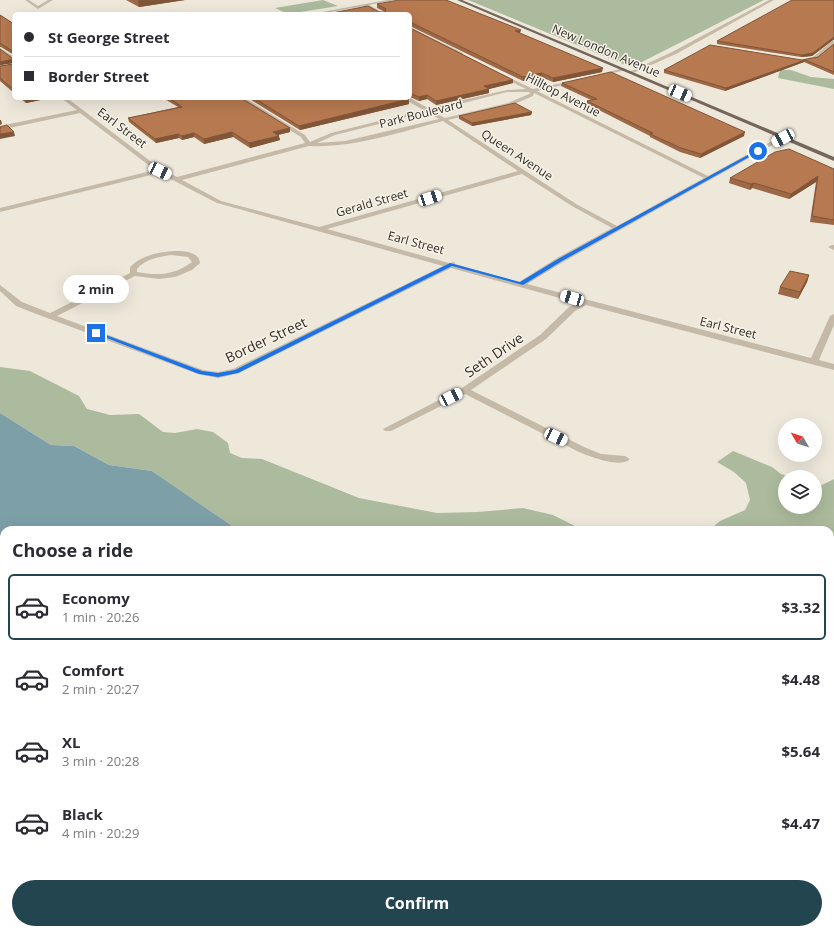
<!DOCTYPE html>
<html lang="en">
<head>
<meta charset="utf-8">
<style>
  body { margin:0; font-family:"Open Sans",sans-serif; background:#f2f2f3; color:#2b2b33; height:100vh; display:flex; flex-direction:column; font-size:15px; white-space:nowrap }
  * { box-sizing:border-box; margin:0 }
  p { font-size:13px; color:#7c7c81 }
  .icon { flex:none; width:22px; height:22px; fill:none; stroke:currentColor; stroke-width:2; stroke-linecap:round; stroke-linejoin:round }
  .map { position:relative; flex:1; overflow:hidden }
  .sheet { position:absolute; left:0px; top:526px; width:834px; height:408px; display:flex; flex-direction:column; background:#fff; border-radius:12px 12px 0 0; box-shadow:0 4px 16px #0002 }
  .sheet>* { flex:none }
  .banner { position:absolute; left:12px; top:12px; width:400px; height:88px; border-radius:6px; box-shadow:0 4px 16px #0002; display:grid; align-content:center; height:88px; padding:0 12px; background:#fff }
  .needle { width:26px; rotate:309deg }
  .fabs { position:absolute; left:778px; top:418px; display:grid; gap:8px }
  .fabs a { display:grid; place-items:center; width:44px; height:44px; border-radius:50%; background:#fff; box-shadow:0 4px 16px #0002; font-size:20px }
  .end { position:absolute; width:18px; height:18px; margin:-9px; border:5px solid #1a73e8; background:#fff; box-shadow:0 0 0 2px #fff }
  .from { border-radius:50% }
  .bubble { position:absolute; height:28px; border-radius:14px; background:#fff; box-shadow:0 4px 16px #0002; font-size:13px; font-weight:700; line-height:28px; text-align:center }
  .car { position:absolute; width:12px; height:24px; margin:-12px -6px; border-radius:5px; box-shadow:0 0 3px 1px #0007; background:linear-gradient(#fff 24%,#345 0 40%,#fff 0 76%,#345 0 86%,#fff 0) }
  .banner b { display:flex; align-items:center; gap:14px; height:38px; font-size:15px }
  .banner b+b { border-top:1px solid #e1e1e2 }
  .banner i { width:10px; height:10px; background:#2b2b33 }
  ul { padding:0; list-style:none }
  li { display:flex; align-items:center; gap:12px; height:66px; margin:0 8px 6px; padding:0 4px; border:2px solid transparent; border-radius:6px }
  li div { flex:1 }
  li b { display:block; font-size:15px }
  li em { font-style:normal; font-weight:700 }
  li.current { border-color:#22454f }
  li>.icon { width:36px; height:36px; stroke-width:1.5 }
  h2 { padding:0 12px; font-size:18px; line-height:48px }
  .action { display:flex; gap:8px; margin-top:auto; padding:8px 12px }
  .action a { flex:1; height:46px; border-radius:24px; background:#22454f; color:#fff; font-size:16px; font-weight:700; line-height:46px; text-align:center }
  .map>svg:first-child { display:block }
  .green { fill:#acbb9d }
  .water { fill:#7d9fa8 }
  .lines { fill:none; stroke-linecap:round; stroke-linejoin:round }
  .minor { fill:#c5baa8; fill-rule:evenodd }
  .major { fill:#73665a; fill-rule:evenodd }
  .wall { fill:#9d6845 }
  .shaded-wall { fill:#805538 }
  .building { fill:#b77950; stroke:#805538 }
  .route { fill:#1a73e8 }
  .labels { text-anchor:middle; stroke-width:3; stroke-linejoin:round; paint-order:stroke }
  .far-street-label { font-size:12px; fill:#332d28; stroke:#f6f2e7 }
  .street-label { font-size:14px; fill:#332d28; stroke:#f6f2e7 }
</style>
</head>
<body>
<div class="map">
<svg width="834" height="934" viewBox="0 0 834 934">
  <rect width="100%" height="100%" fill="#eee8db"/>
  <!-- green -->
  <path class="green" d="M323 0 338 6 288 14 275 8Z
    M468 0H764L636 65 628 66Z
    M780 70H791L811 77 834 79V89L778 78Z
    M0 367 30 371 79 396 87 409 110 415 139 414 163 432 175 433 197 429 213 432 228 443 230 453 242 458 262 459 359 498 437 513 477 512 523 508 553 515 583 530H238L152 471 109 465 74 446 51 445 0 413Z
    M733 451 772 467 781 474 790 477H785V507H815V485L820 486 834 479V633L830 632V530H709L720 521 745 510 750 500 746 483 734 472 717 462Z
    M0 650 4 654V743H0Z
    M423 930H622L624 934H427Z"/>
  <!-- water -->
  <path class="water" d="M0 413 51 445 74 446 109 465 152 471 238 530H4V654L0 650Z
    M830 632 834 633V934H624L622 930H830Z"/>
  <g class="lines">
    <!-- minor -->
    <path class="minor" d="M25 0H29L38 6 48 0H53L38 9Z
      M387 0H395L369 5 385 14H380L364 6 320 14H311Z
      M769 0H774L676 54 633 73 629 72 672 52Z
      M410 27 463 53V54L459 55 410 30Z
      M832 41H834V44L816 59 802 61 800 60 813 57Z
      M0 48 14 57V60L0 51Z
      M624 68 626 70 599 76 597 75Z
      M502 74 533 89 576 80V82L537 91 708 176 781 136H785V138L563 262 527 284 811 358 830 316 834 314V325L819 360 834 364V370L586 305 575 311 546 339 471 390 584 447 601 454 625 456 630 459C621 469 588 456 577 451L465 394 391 431H385L383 429 462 388 540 335 569 307 578 303 451 268 239 373 218 378 198 374 31 312 16 306 0 291V285L22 302 50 313 130 273V267C134 263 138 260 143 258 153 252 199 244 200 263L192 270 175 277 159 279 135 276 57 316 203 370 218 372 233 369 443 266 217 203 159 173 0 212V208L155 170 80 113 0 130V126L77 110 61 98H67L162 170 177 177 305 143 301 137 238 98H245L305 135 310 142 331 133 423 110 403 98H410L428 108 507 90 526 89 500 76ZM507 92H530L529 94 508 103 445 118 432 111ZM534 93 704 178 617 226 576 204 448 120 512 105 533 96ZM427 112 439 119 345 141 317 143 335 135ZM443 121 518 171 319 227 221 201 182 180 309 146C354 148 400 132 443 121ZM522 174 572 206 612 228 557 258 519 282 455 264V262L449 263 327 229ZM171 255 188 257 192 262C175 275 158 276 137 272V269C145 259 158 257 171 255Z
      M832 245H834V250L828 247Z"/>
    <!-- major -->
    <path class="major" d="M457 0H462L834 157V161Z"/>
  </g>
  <!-- wall -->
  <path class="wall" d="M126 0H185L139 7Z
    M834 0V40H833L812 56 801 57 717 44V41Z
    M377 4 520 33 602 72 553 82 541 77 523 81 410 26V14L379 12H385L377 8Z
    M0 15 14 24V55L1 47H0Z
    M410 28 513 80V83L489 89V93L436 105 427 99 419 101 410 97Z
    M834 44V75L804 62 725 91 664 73V70L802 60 818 57Z
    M0 49 12 58 14 57V93L0 81V66L13 64V63L0 65Z
    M562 83 744 136 700 158 680 152 650 137V136L587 104V101L591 100 561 86Z
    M20 98H50L26 103Z
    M163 98H241L290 128V132L278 135 280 140 250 148 233 137 204 144 194 137 182 140 179 138 156 143 129 122 128 118 178 107Z
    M248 98H407L409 104 300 130Z
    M532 112 531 115 472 126 459 119V116Z
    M834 169V225L810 222 816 182 789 199 752 188 750 190 729 183 730 178Z
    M809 275 807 282 798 299 778 294 780 287Z"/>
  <!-- shaded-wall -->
  <path class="shaded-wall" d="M138 0H185L139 7Z
    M521 30 520 33 515 31Z
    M834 37 833 40 812 56 801 57 802 55Z
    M14 59V63L0 65V62Z
    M805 60 804 62 725 91 726 88Z
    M603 68 602 72 553 82V78Z
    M542 73 541 77 523 81V77Z
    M513 80V83L489 89V93L436 105V101L484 86Z
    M427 95V99L419 101V97Z
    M29 98H50L26 103 25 99Z
    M409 99V104L300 130 299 126Z
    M532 112 531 115 472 126V123Z
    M0 120H1L2 124 0 125Z
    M290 128V132L273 136V132Z
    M14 132 15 136 0 139V134Z
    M232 132 233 137 204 144V139Z
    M745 132 744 136 700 158 701 154Z
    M194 133V137L182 140V136Z
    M178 134 179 138 156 143 155 139Z
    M279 136 280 140 250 148 249 143Z
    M818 176 816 182 789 199 791 194Z
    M754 183 752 188 750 190 751 184Z
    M809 275 807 282 798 299 800 292Z"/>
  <!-- building -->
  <path class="building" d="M399 0H446L521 30 515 31 603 68 553 78 542 73 523 77 410 22V14H327L368 6 379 12H385L386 9 377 4Z
    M792 0H834V37L813 53 802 55 717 41Z
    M0 15 14 24V55V52L0 43Z
    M410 28 513 80 484 86 489 89 436 101 427 95 419 97 410 93Z
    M834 44V72L805 60 726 88 664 70 710 45 802 60 818 57Z
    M0 49 12 58 14 57V90L0 78V66L13 64 14 59 0 62Z
    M611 72 745 132 701 154 681 148 650 134 653 133 587 101 597 99 562 83Z
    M169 98H241L290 128 273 132 279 136 249 143 232 132 204 139 194 133 182 136 178 134 155 139 128 118 182 107Z
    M254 98H407L409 99 299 126Z
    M515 103 532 112 472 123 459 116Z
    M7 125 14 132 0 134V127Z
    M789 149 834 169V220L812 216 818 176 791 194 754 183 751 184 730 178 775 152Z
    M790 271 809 275 800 292 780 287Z"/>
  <!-- route -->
  <path class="route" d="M757 150 760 151 562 261 523 285 452 266 238 373 218 377 199 374 94 333 98 332 202 371 218 373 235 370 450 263 520 282 558 259Z"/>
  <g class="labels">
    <!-- far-street labels -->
    <g class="far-street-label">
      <text transform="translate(606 51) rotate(23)" y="4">New London Avenue</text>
      <text transform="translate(563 95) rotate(27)" y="4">Hilltop Avenue</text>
      <text transform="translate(421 114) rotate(-14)" y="4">Park Boulevard</text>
      <text transform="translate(122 128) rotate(37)" y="4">Earl Street</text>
      <text transform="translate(517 155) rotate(33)" y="4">Queen Avenue</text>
      <text transform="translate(372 203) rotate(-16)" y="4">Gerald Street</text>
      <text transform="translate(416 243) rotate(15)" y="4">Earl Street</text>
      <text transform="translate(728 328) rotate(14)" y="4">Earl Street</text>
    </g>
    <!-- street labels -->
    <g class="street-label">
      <text transform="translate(266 340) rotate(-25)" y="5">Border Street</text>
      <text transform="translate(494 355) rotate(-34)" y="5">Seth Drive</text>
    </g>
  </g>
</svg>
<div class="fabs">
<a><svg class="needle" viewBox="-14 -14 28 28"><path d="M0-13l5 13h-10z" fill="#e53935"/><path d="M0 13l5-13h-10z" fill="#7c7c81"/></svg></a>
<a><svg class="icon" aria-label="layers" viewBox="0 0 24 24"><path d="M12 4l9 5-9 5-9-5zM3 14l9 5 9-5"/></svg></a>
</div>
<i class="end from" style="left:758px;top:151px"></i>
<i class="end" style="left:96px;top:333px"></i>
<div class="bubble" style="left:63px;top:275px;width:66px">2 min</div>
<i class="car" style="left:680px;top:93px;rotate:113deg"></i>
<i class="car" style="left:783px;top:138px;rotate:242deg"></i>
<i class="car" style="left:160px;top:171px;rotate:115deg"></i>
<i class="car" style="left:430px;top:198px;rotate:72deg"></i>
<i class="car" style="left:572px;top:298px;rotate:286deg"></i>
<i class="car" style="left:451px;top:397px;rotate:64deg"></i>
<i class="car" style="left:556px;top:437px;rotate:115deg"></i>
<div class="banner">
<b><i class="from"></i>St George Street</b>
<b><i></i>Border Street</b>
</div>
<section class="sheet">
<h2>Choose a ride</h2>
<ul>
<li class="current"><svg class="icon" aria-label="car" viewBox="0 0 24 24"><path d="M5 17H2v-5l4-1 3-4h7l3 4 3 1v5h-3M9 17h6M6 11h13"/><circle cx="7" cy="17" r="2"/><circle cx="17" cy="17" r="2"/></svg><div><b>Economy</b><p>1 min · 20:26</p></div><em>$3.32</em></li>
<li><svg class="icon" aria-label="car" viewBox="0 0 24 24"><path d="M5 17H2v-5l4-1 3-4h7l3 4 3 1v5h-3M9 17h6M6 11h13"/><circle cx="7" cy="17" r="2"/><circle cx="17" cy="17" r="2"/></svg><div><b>Comfort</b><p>2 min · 20:27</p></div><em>$4.48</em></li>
<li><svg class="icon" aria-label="car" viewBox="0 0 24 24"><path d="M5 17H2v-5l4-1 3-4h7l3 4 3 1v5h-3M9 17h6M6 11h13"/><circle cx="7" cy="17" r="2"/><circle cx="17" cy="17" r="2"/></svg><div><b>XL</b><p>3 min · 20:28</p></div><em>$5.64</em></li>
<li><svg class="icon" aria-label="car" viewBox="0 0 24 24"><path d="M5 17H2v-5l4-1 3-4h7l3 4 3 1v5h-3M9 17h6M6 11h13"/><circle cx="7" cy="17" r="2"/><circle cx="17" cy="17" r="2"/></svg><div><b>Black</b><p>4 min · 20:29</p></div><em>$4.47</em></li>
</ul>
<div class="action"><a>Confirm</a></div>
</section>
</div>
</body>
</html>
